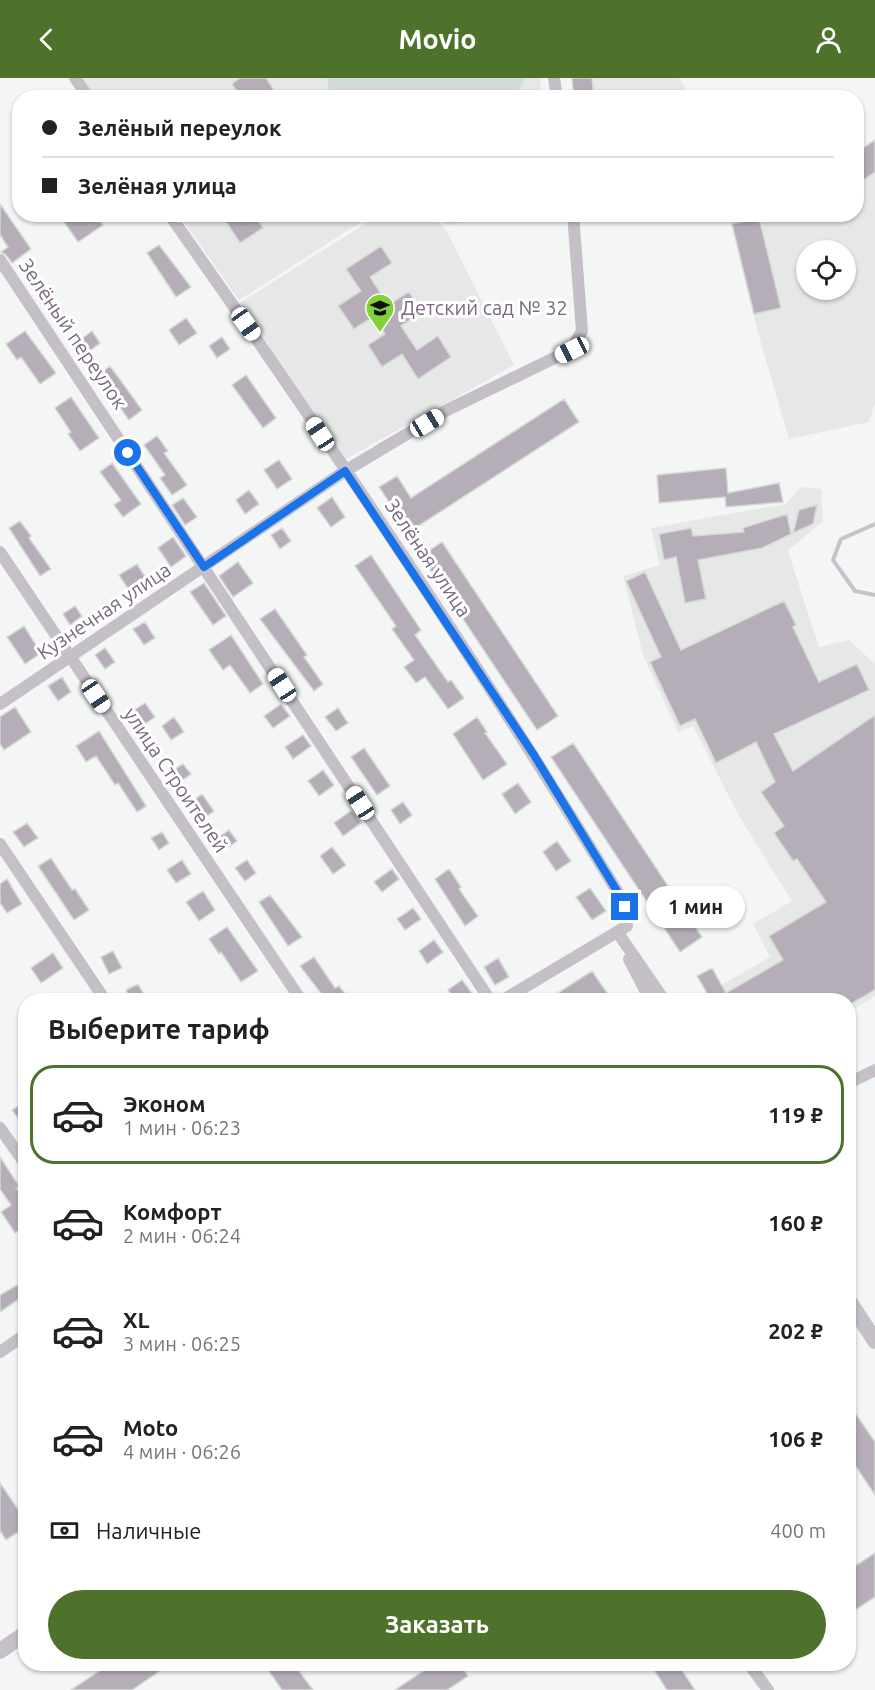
<!DOCTYPE html>
<html lang="ru">
<head>
<meta charset="utf-8">
<style>
  body { margin:0; font-family:Ubuntu,sans-serif; background:#f6f6f6; color:#222; height:100vh; display:flex; flex-direction:column; font-size:22px; white-space:nowrap }
  * { box-sizing:border-box; margin:0 }
  p { font-size:20px; color:#767676 }
  .icon { flex:none; width:33px; height:33px; fill:none; stroke:currentColor; stroke-width:2; stroke-linecap:round; stroke-linejoin:round }
  .map { position:relative; flex:1; overflow:hidden }
  .sheet { position:absolute; left:18px; top:915px; width:838px; height:678px; display:flex; flex-direction:column; background:#fff; border-radius:24px; box-shadow:0 2px 4px #0004 }
  .sheet>* { flex:none }
  .top-card { position:absolute; left:12px; top:12px; width:852px; height:132px; border-radius:24px; box-shadow:0 2px 4px #0004; display:grid; align-content:center; height:132px; padding:0 30px; background:#fff }
  .fabs { position:absolute; left:796px; top:162px; display:grid; gap:12px }
  .fabs a { display:grid; place-items:center; width:60px; height:60px; border-radius:50%; background:#fff; box-shadow:0 2px 4px #0004; font-size:30px }
  .end { position:absolute; width:27px; height:27px; margin:-14px; border:8px solid #1a73e8; background:#fff; box-shadow:0 0 0 3px #fff }
  .from { border-radius:50% }
  .bubble { position:absolute; height:42px; border-radius:21px; background:#fff; box-shadow:0 2px 4px #0004; font-size:20px; font-weight:600; line-height:42px; text-align:center }
  .car { position:absolute; width:18px; height:36px; margin:-18px -9px; border-radius:8px; box-shadow:0 0 4px 2px #0007; background:linear-gradient(#fff 24%,#345 0 40%,#fff 0 76%,#345 0 86%,#fff 0) }
  .top-card b { display:flex; align-items:center; gap:21px; height:57px; font-size:22px }
  .top-card b+b { border-top:2px solid #e0e0e0 }
  .top-card i { width:15px; height:15px; background:#222 }
  ul { padding:0; list-style:none }
  li { display:flex; align-items:center; gap:18px; height:99px; margin:0 12px 9px; padding:0 18px; border:3px solid transparent; border-radius:24px }
  li div { flex:1 }
  li b { display:block; font-size:22px }
  li em { font-style:normal; font-weight:600 }
  li.current { border-color:#4e712c }
  li>.icon { width:54px; height:54px; stroke-width:1.5 }
  h2 { padding:0 30px; font-size:27px; line-height:72px }
  .pay { display:flex; align-items:center; gap:15px; height:66px; padding:0 30px; font-size:22px }
  .pay p { margin-inline-start:auto }
  .action { display:flex; gap:12px; margin-top:auto; padding:12px 30px }
  .action a { flex:1; height:69px; border-radius:36px; background:#4e712c; color:#fff; font-size:24px; font-weight:600; line-height:69px; text-align:center }
  header { display:flex; justify-content:space-between; align-items:center; height:78px; padding:0 30px; background:#4e712c; color:#fff; font-size:27px; font-weight:600 }
  .map>svg:first-child { display:block }
  .built { fill:#e6e7e7; fill-rule:evenodd }
  .green { fill:#d3dbda }
  .lines { fill:none; stroke-linecap:round; stroke-linejoin:round }
  .stream { stroke:#c9c2cd; stroke-width:4 }
  .building { fill:#b5aeb8; stroke:#d6d8d6; stroke-width:1.5 }
  .minor { stroke:#c5c0c7; stroke-width:12 }
  .tertiary { stroke:#c5c0c7; stroke-width:16 }
  .route { stroke:#1a73e8; stroke-width:8 }
  .labels { text-anchor:middle; stroke-width:6; stroke-linejoin:round; paint-order:stroke }
  .poi-label { font-size:20px; fill:#7a6881; stroke:#fff; text-anchor:start }
  .street-label { font-size:20px; fill:#7a6881; stroke:#fff }
</style>
</head>
<body>
<header><svg class="icon" aria-label="back" viewBox="0 0 24 24"><path d="M15 5l-7 7 7 7"/></svg>Movio<svg class="icon" aria-label="person" viewBox="0 0 24 24"><circle cx="12" cy="8" r="4"/><path d="M4 21q1-7 8-7t8 7"/></svg></header>
<div class="map">
<svg width="875" height="1612" viewBox="0 0 875 1612">
  <rect width="100%" height="100%" fill="#f3f6f4"/>
  <!-- built -->
  <path class="built" d="M83 0H540L542 19 96 20Z
    M571 0H679L691 19H573Z
    M875 61V325L869 344 789 361 758 255 729 137 856 136 857 74ZM807 172H846V212H807Z
    M179 137H372L239 222Z
    M379 137H433L446 152 514 287 346 381 240 225Z
    M438 137H521L447 147Z
    M801 409 821 411 823 443 788 473 819 569 849 562 875 586V918L849 934V922L696 921 770 879 753 846 792 823 739 738 693 648 678 654 643 577 623 498 660 487 651 450 786 426Z"/>
  <!-- green -->
  <path class="green" d="M327 0H525L518 13 501 19 330 20Z"/>
  <g class="lines">
    <!-- stream -->
    <path class="stream" d="M875 446 841 461 833 482 855 513 875 517"/>
  </g>
  <!-- building -->
  <path class="building" d="M240 0H266L279 20H241L232 6Z
    M572 0H592L594 20H574Z
    M875 62V94L856 107V75Z
    M0 126 31 171 12 185 6 177 1 174 8 169 0 157Z
    M76 136H96L103 147 78 164 64 144Z
    M221 136H254L263 150 240 165Z
    M759 140 781 230 754 236 732 146Z
    M159 167 191 209 176 219 147 175Z
    M381 168 392 185 370 199 388 227 409 214 422 234 401 248 417 272 438 258 451 279 418 301 402 276 382 289 368 267 385 256 374 238 354 251 338 228 361 213 346 191Z
    M186 240 197 255 179 267 169 252Z
    M25 253 56 295 40 306 21 279 17 282 6 266Z
    M92 253 100 265 84 277 76 265Z
    M222 259 230 271 217 280 209 268Z
    M110 288 142 332 129 342 97 298Z
    M246 297 276 340 263 350 232 307Z
    M71 319 99 360 80 373 68 356 71 354 55 330Z
    M564 321 579 344 409 454 379 409 397 398 411 420Z
    M157 358 168 373 164 375 187 407 172 417 160 400 165 397 144 367Z
    M279 382 292 401 277 411 264 392Z
    M112 385 141 426 123 439 114 427 121 422 100 394Z
    M726 390 728 415 779 405 783 424 726 429 725 419 659 425 657 397Z
    M249 412 259 426 245 436 236 422Z
    M332 419 345 439 331 449 317 430Z
    M183 420 197 439 185 447 172 427Z
    M817 427 813 446 793 455 799 432Z
    M787 436 791 456 762 470 698 482 706 521 685 525 676 479 664 482 659 456 691 450 693 458 744 454 743 450Z
    M20 443 31 458 29 460 51 491 40 498 9 450Z
    M282 450 291 463 280 471 271 457Z
    M173 459 186 478 171 489 158 470Z
    M442 464 558 638 537 652 421 478Z
    M371 477 421 552 415 557 448 604 451 602 464 620 448 631 425 599 416 605 404 589 414 582 392 551 396 548 355 488Z
    M238 484 253 505 233 519 219 498Z
    M137 486 150 507 133 518 119 497Z
    M645 494 681 572 784 523 796 547 793 549 819 604 857 586 869 612 774 656 793 693 875 637V912L849 927V922H711L697 898 712 890 726 915 783 882 769 858 826 824 797 781 793 783 774 755 784 748 761 714 775 704 756 664 716 685 695 641 680 648 650 584 661 579 626 503Z
    M204 505 226 538 213 547 190 514Z
    M75 528 82 538 70 547 63 536Z
    M275 531 307 577 304 579 323 606 314 613 260 541Z
    M145 544 155 560 144 567 133 551Z
    M24 548 41 575 25 586 7 559Z
    M231 557 263 606 250 615 230 587 223 592 209 572Z
    M105 570 115 584 105 591 95 577Z
    M62 599 71 614 58 623 48 608Z
    M145 625 155 639 143 647 133 633Z
    M281 626 290 638 273 650 264 638Z
    M15 629 31 654 4 672 0 666V639Z
    M338 630 348 645 336 653 325 639Z
    M174 639 184 654 171 662 162 648Z
    M477 639 487 654 485 655 507 686 483 702 453 656Z
    M99 653 146 728 137 734 118 705 115 707 96 678 86 684 76 668Z
    M303 657 311 668 293 681 285 669Z
    M573 665 702 859 680 874 551 679Z
    M364 670 390 708 377 717 351 679Z
    M183 686 191 696 181 703 174 692Z
    M323 692 334 707 319 718 308 703Z
    M518 705 531 724 515 736 502 716Z
    M202 716 214 733 206 739 194 722Z
    M403 724 412 737 400 746 391 732Z
    M352 732 361 745 343 758 334 745Z
    M27 745 38 760 24 769 13 754Z
    M229 752 237 763 226 771 218 760Z
    M162 754 169 765 159 772 151 760Z
    M557 763 571 783 556 793 543 774Z
    M332 769 346 787 333 796 320 778Z
    M51 780 72 812 75 811 89 832 74 842 38 788Z
    M182 782 191 796 176 805 167 792Z
    M247 782 256 795 245 803 235 790Z
    M392 791 399 801 382 814 374 804Z
    M449 791 461 809 459 811 478 838 465 848 435 801Z
    M7 801 22 826 7 835 0 825V806Z
    M590 810 606 833 592 842 576 819Z
    M203 813 215 832 199 843 186 824Z
    M270 817 302 859 288 868 259 824Z
    M413 830 421 841 405 852 397 841Z
    M227 849 258 893 241 904 221 874 219 876 209 861Z
    M434 862 443 874 427 886 419 873Z
    M113 873 122 890 109 896 101 879Z
    M53 875 63 890 41 905 31 890Z
    M314 879 335 910 339 908 350 922H326L300 888Z
    M498 880 509 899 495 907 484 889Z
    M592 893 612 922H547Z
    M462 902 477 922H455L448 912Z
    M138 906 147 922H131L126 912Z
    M26 1023V1051L12 1032Z
    M0 1079 19 1108 16 1110 26 1123V1148L15 1155 1 1134 11 1127 0 1111Z
    M26 1202V1216L0 1234V1217Z
    M849 1326 875 1364V1417L849 1378Z
    M0 1405 26 1443V1449L6 1462 0 1453Z
    M875 1475V1519L849 1536V1492Z
    M110 1586H170L132 1612H71Z
    M264 1586H294L313 1612H282Z
    M434 1586H460L468 1598 447 1612H395Z
    M650 1586H678L695 1612H667Z"/>
  <g class="lines">
    <!-- minor -->
    <path class="minor" d="M75 0 89 20
      M554 0 557 20
      M169 136C325 357 476 582 617 813L625 829 627 848 503 922
      M0 182 490 922
      M0 474 301 922
      M0 626 345 393 447 332 571 272 582 253 573 136
      M0 766 105 922
      M618 855 664 922
      M629 881 650 922
      M849 1005 875 992
      M0 1050 26 1087
      M0 1274 26 1256
      M749 1586 768 1612"/>
    <!-- tertiary -->
    <path class="tertiary" d="M849 1223 875 1263
      M0 1573 26 1555"/>
  </g>
  <g class="lines">
    <!-- route -->
    <path class="route" d="M128 375 204 489 345 393 534 677 617 813 625 829"/>
  </g>
  <!-- icons -->
  <defs>
    <g id="school-pin" transform="scale(1.5)"><path d="M0 17L-7.5 6A9.5 9.5 0 1 1 7.5 6Z" fill="#83d138" stroke="#fff"/><path d="M0-5L7-2L0 1L-7-2ZM-4 1L0 2.5L4 1V4Q0 6-4 4Z" fill="#111"/></g>
  </defs>
  <g fill-rule="evenodd">
    <use href="#school-pin" x="380" y="230"/>
  </g>
  <g class="labels">
    <!-- poi labels -->
    <g class="poi-label">
      <text x="401" y="237">Детский сад № 32</text>
    </g>
    <!-- street labels -->
    <g class="street-label">
      <text transform="translate(73 256) rotate(56)" y="7">Зелёный переулок</text>
      <text transform="translate(428 480) rotate(56)" y="7">Зелёная улица</text>
      <text transform="translate(104 533) rotate(-34)" y="7">Кузнечная улица</text>
      <text transform="translate(176 702) rotate(56)" y="7">улица Строителей</text>
    </g>
  </g>
</svg>
<div class="fabs">
<a><svg class="icon" aria-label="locate" viewBox="0 0 24 24"><circle cx="12" cy="12" r="6"/><path d="M12 2v4M12 18v4M2 12h4M18 12h4"/></svg></a>
</div>
<i class="end from" style="left:128px;top:375px"></i>
<i class="end" style="left:625px;top:829px"></i>
<div class="bubble" style="left:646px;top:808px;width:99px">1 мин</div>
<i class="car" style="left:246px;top:246px;rotate:145deg"></i>
<i class="car" style="left:572px;top:272px;rotate:244deg"></i>
<i class="car" style="left:427px;top:345px;rotate:59deg"></i>
<i class="car" style="left:320px;top:356px;rotate:327deg"></i>
<i class="car" style="left:282px;top:607px;rotate:327deg"></i>
<i class="car" style="left:96px;top:618px;rotate:146deg"></i>
<i class="car" style="left:360px;top:725px;rotate:327deg"></i>
<div class="top-card">
<b><i class="from"></i>Зелёный переулок</b>
<b><i></i>Зелёная улица</b>
</div>
<section class="sheet">
<h2>Выберите тариф</h2>
<ul>
<li class="current"><svg class="icon" aria-label="car" viewBox="0 0 24 24"><path d="M5 17H2v-5l4-1 3-4h7l3 4 3 1v5h-3M9 17h6M6 11h13"/><circle cx="7" cy="17" r="2"/><circle cx="17" cy="17" r="2"/></svg><div><b>Эконом</b><p>1 мин · 06:23</p></div><em>119 ₽</em></li>
<li><svg class="icon" aria-label="car" viewBox="0 0 24 24"><path d="M5 17H2v-5l4-1 3-4h7l3 4 3 1v5h-3M9 17h6M6 11h13"/><circle cx="7" cy="17" r="2"/><circle cx="17" cy="17" r="2"/></svg><div><b>Комфорт</b><p>2 мин · 06:24</p></div><em>160 ₽</em></li>
<li><svg class="icon" aria-label="car" viewBox="0 0 24 24"><path d="M5 17H2v-5l4-1 3-4h7l3 4 3 1v5h-3M9 17h6M6 11h13"/><circle cx="7" cy="17" r="2"/><circle cx="17" cy="17" r="2"/></svg><div><b>XL</b><p>3 мин · 06:25</p></div><em>202 ₽</em></li>
<li><svg class="icon" aria-label="car" viewBox="0 0 24 24"><path d="M5 17H2v-5l4-1 3-4h7l3 4 3 1v5h-3M9 17h6M6 11h13"/><circle cx="7" cy="17" r="2"/><circle cx="17" cy="17" r="2"/></svg><div><b>Moto</b><p>4 мин · 06:26</p></div><em>106 ₽</em></li>
</ul>
<div class="pay"><svg class="icon" aria-label="cash" viewBox="0 0 24 24"><path d="M3 7h18v10H3z"/><circle cx="12" cy="12" r="2"/></svg>Наличные<p>400 m</p></div>
<div class="action"><a>Заказать</a></div>
</section>
</div>
</body>
</html>
